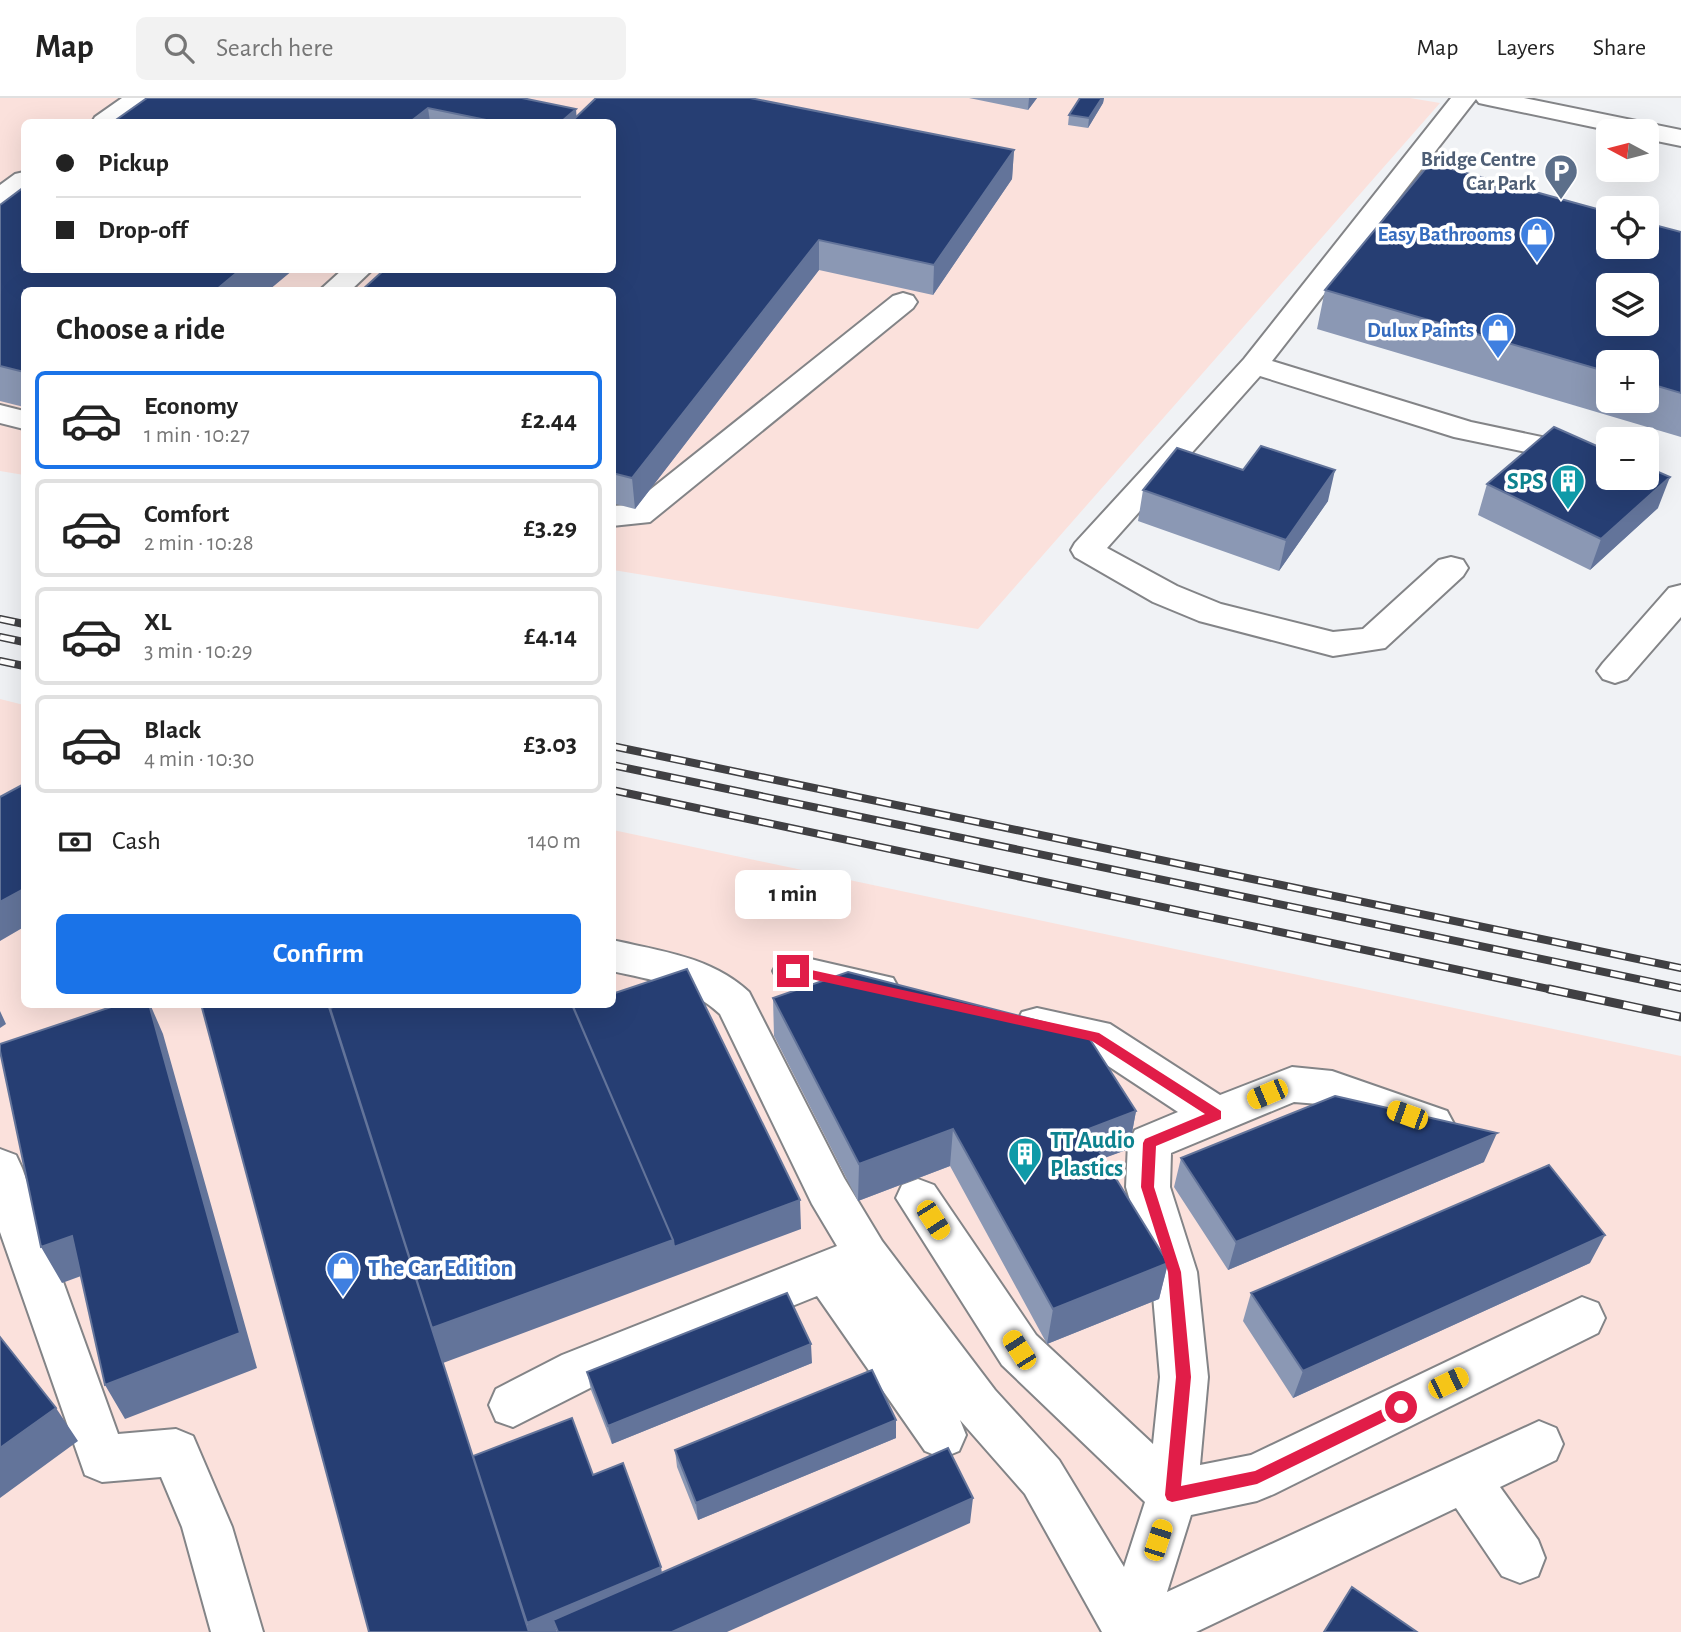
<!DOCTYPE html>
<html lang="en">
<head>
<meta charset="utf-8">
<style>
  body { margin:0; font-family:"Alegreya Sans",sans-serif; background:#f2f2f2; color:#222; height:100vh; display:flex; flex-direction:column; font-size:26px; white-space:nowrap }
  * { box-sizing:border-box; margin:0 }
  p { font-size:23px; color:#767676 }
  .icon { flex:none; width:38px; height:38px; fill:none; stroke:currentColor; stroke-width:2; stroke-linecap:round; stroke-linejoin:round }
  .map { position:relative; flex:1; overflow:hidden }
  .details { position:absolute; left:21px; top:189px; width:595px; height:721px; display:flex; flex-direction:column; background:#fff; border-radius:10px; box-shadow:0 7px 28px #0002 }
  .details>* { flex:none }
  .banner { position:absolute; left:21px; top:21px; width:595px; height:154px; border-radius:10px; box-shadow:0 7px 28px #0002; display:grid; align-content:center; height:154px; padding:0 35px; background:#fff }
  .needle { width:46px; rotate:277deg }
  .buttons { position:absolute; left:1596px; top:21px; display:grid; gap:14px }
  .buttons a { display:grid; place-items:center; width:63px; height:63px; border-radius:10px; background:#fff; box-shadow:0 7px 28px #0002; font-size:35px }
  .end { position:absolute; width:32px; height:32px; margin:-16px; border:9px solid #e11d48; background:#fff; box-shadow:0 0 0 4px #fff }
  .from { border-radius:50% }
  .bubble { position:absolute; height:49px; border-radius:10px; background:#fff; box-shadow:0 7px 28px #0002; font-size:23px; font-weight:700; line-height:49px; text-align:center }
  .car { position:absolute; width:21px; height:42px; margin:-21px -10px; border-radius:9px; box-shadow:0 0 5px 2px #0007; background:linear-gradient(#f5c518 24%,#345 0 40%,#f5c518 0 76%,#345 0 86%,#f5c518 0) }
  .banner b { display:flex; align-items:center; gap:24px; height:66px; font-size:26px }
  .banner b+b { border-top:2px solid #e0e0e0 }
  .banner i { width:18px; height:18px; background:#222 }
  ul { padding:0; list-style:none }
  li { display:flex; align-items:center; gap:21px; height:98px; margin:0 14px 10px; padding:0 21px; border:4px solid #e0e0e0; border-radius:10px }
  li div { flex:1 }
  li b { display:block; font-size:26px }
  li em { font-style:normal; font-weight:700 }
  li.current { border-color:#1a73e8 }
  li>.icon { width:63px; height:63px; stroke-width:1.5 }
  h2 { padding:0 35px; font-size:32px; line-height:84px }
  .pay { display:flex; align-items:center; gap:18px; height:77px; padding:0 35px; font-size:26px }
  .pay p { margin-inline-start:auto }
  .primary-button { display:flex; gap:14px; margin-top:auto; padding:14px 35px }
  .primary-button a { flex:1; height:80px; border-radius:10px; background:#1a73e8; color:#fff; font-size:28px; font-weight:700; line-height:80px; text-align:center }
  header { display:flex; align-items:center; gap:42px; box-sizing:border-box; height:98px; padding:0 35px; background:#fff; border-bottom:2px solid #e0e0e0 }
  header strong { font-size:33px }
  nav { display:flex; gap:38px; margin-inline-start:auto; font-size:24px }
  .search { width:490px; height:63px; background:#f2f2f2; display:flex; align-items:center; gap:18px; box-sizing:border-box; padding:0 24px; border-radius:10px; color:#767676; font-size:26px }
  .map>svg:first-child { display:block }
  .industrial { fill:#fbe1dc; fill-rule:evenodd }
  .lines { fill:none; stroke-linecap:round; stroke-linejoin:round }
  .minor-casing { stroke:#838487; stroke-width:4 }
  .minor { fill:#fff; fill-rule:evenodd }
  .rail-far1-casing { stroke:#404043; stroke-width:8 }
  .rail-casing { stroke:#404043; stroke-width:9 }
  .rail-far1 { stroke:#fff; stroke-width:5; stroke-dasharray:15; stroke-linecap:butt }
  .rail { stroke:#fff; stroke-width:6; stroke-dasharray:19; stroke-linecap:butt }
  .wall { fill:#8b98b4; fill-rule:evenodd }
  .shaded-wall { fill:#63749a }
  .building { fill:#263e73; stroke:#63749a; stroke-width:2; fill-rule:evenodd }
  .route { fill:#e11d48 }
  .labels { text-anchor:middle; stroke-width:7; stroke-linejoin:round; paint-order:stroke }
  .far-service-label { font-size:21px; font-weight:bold; fill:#4e5e75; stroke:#fff; text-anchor:end }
  .far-shop-label { font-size:21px; font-weight:bold; fill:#366cbe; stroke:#fff; text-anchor:end }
  .culture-label { font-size:24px; font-weight:bold; fill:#0d838f; stroke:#fff; text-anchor:end }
  .shop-label { font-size:24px; font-weight:bold; fill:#366cbe; stroke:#fff; text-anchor:start }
</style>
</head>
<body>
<header>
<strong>Map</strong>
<div class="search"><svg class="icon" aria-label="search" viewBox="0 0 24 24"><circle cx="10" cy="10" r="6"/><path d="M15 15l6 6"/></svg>Search here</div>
<nav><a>Map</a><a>Layers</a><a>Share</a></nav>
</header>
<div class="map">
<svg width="1681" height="1534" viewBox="0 0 1681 1534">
  <rect width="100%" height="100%" fill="#f0f2f5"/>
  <!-- industrial -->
  <path class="industrial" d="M0 0H1410L1440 5 978 531 613 472 612 192H24V377L0 373ZM24 24H612V172H24Z
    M0 601 24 607V906H612L613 732 1681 958V1534H0Z"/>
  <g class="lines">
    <!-- minor casing -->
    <g class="minor-casing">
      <path id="minor" d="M122 0H150L120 24H92L95 19Z
        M1451 0H1524L1681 32V48L1647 41V33H1612L1488 7 1479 5 1476 1 1272 263 1471 324 1608 353V371L1454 339 1260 278 1107 450 1177 488 1221 506 1333 534 1363 531 1439 462 1451 459 1463 462 1468 470 1463 478 1385 550 1333 558 1199 523 1153 504 1075 459 1071 452 1075 445 1244 261Z
        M24 74V94L9 106 0 108V87L15 76Z
        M342 172H372L351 192H320Z
        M903 195 913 198 917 204 913 210 650 424 612 428V408L631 407 893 198Z
        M0 307 24 313V331L0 325Z
        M1681 487V519L1627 581 1615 585 1603 581 1597 573 1603 565 1669 490Z
        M612 842C660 853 712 859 749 894L844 1080 882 1143 995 1292 1059 1362 1124 1469 1145 1404 1002 1267 896 1100 902 1087 918 1081 934 1087 1036 1237 1153 1346 1160 1279 1151 1174 1126 1089 1128 1045 1135 1032 1178 1014 1084 952 1022 938 1016 926 1022 914 1037 910 1110 926 1220 997 1292 969 1332 973 1447 1013 1454 1026 1447 1039 1432 1044 1331 1007 1294 1004 1171 1055 1170 1089 1197 1174 1208 1279 1200 1367 1251 1357 1582 1199 1598 1205 1605 1220 1598 1235 1274 1396 1257 1403 1191 1417 1167 1494 1539 1323 1556 1330 1563 1346 1556 1362 1500 1389 1538 1442 1545 1460 1538 1478 1520 1485 1502 1478 1456 1410 1196 1534H1102L1025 1396 960 1322 966 1337 959 1353 942 1360 925 1353 817 1198 596 1287 513 1329 496 1323 489 1307 496 1291 562 1257 837 1148 812 1106 720 916C689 887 652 882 612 873Z
        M793 857 893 880 899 891 893 902 879 907 779 884 773 873 779 862Z
        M0 1051 16 1057 22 1070 118 1336 176 1331 193 1338 232 1429 263 1534H211L182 1429 161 1379 102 1384 85 1377 0 1134Z"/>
    </g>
    <!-- minor -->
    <use href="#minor" class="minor"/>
    <!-- rail-far1 casing -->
    <g class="rail-far1-casing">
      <path id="rail-far1" d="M0 521 24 526
        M0 539 24 544
        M0 563 24 568
        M612 648 1681 870
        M612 667 1681 890
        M612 692 1558 893"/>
    </g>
    <!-- rail casing -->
    <g class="rail-casing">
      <path id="rail" d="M1549 891 1681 919"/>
    </g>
    <!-- rail-far1 -->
    <use href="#rail-far1" class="rail-far1"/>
    <!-- rail -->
    <use href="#rail" class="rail"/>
  </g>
  <!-- wall -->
  <path class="wall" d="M525 0 576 19 1014 52 1012 81 933 197 819 172 635 411 612 405V24H113Z
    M969 0H1037L1028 12Z
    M1080 0H1104L1103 5 1088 30 1068 27 1069 17Z
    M0 107 24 192V309L0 303Z
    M1681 134V339L1317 231 1325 192ZM1608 264H1647V303H1608Z
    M1487 386 1658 410 1590 472 1478 417Z
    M1143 392 1328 403 1279 473 1138 423Z
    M773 900 1136 1013 1129 1051 1103 1060 1168 1165 1159 1201 1047 1246 950 1068 858 1103 774 938Z
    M1181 1060 1484 1064 1228 1172 1174 1089Z
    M1590 1165 1293 1300 1243 1223 1251 1195Z
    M812 1265 612 1346 591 1292 587 1274Z
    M896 1322V1340L698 1422 677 1369 675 1352Z"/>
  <!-- shaded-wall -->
  <path class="shaded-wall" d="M1029 0H1037L1028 12Z
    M1102 0H1104L1103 5 1088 30 1089 20Z
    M428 10 430 24H410Z
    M576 11 577 24H561Z
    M1014 52 1012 81 933 197 934 167Z
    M819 142V172L635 411 632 380Z
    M240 172H293L269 192H216Z
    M1335 372 1328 403 1279 473 1286 442Z
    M1670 379 1658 410 1590 472 1601 441Z
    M24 791V829L0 843V804Z
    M149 906H150L163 936 257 1270 125 1321 105 1287Z
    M0 913 6 926 0 930Z
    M1136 1013 1129 1051 1080 1069 1086 1032Z
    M953 1031 950 1068 858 1103 859 1066Z
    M1497 1035 1484 1064 1228 1172 1236 1144Z
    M800 1102 801 1131 443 1265 432 1230 673 1142Z
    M1605 1137 1590 1165 1293 1300 1303 1273Z
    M72 1138 92 1174 62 1185 41 1149Z
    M1168 1165 1159 1201 1047 1246 1053 1211Z
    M811 1246 812 1265 612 1346 608 1328Z
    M56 1310 78 1343 0 1400V1350Z
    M896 1322V1340L698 1422 696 1405Z
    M973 1400 970 1425 727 1534H672Z
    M661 1469 665 1493 553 1522 557 1534H529L527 1525Z"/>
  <!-- building -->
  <path class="building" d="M147 0H522L576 11 561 24H496L428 10 410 24H113Z
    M596 0H750L1014 52 934 167 819 142 632 380 612 375V192H362L384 172H612V24H571Z
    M1080 0H1102L1089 20 1069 17Z
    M1430 65 1608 114V149H1647V125L1681 134V295L1647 285V264H1608V274L1325 192ZM1608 187H1647V226H1608Z
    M24 89V172H240L216 192H24V274L0 268V107Z
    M1554 329 1608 353V380H1647V369L1670 379 1601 441 1487 386Z
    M1261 348 1335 372 1286 442 1143 392 1177 350 1243 372Z
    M24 686V791L0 804V699Z
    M687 871 800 1102 674 1149 673 1142 573 909 581 906H612V896Z
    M848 874 1086 935 1136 1013 1086 1032 1168 1165 1053 1211 953 1031 859 1066 773 900Z
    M120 906H149L240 1235 105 1287 72 1138 41 1149 0 953V946Z
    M201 906H328L529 1534H369Z
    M342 906H572L673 1142 432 1230 330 910Z
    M1335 998 1497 1035 1236 1144 1181 1060Z
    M1549 1067 1605 1137 1303 1273 1251 1195Z
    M787 1195 811 1246 608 1328 587 1274Z
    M0 1239 56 1310 0 1350Z
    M872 1272 896 1322 696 1405 675 1352Z
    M572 1320 593 1377 623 1365 661 1469 527 1525 473 1358Z
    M948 1350 973 1400 672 1534H558L553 1522Z
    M1352 1489 1417 1534H1324Z"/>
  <!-- route -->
  <path class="route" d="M793 868 1099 935 1221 1013V1021L1156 1048 1154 1089 1181 1174 1191 1279 1181 1388 1255 1373 1401 1302 1408 1309 1406 1313 1257 1386 1172 1404 1167 1402 1165 1397 1176 1279 1168 1174 1141 1089 1143 1045 1145 1041 1205 1016 1092 943 793 877 787 873Z"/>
  <!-- icons -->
  <defs>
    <g id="parking-pin" transform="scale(1.75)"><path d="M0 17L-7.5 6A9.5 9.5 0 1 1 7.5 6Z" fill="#5c6f8a" stroke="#fff"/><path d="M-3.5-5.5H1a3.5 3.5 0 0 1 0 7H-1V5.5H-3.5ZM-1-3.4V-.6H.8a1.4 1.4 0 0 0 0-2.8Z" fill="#fff"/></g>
    <g id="shop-pin" transform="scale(1.75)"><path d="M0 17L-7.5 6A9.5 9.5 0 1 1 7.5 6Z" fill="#3f7fe0" stroke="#fff"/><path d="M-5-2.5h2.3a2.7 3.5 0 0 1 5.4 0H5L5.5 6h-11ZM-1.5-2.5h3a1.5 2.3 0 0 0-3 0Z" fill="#fff"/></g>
    <g id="building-pin" transform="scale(1.75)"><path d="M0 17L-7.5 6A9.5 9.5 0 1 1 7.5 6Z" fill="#0f9aa8" stroke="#fff"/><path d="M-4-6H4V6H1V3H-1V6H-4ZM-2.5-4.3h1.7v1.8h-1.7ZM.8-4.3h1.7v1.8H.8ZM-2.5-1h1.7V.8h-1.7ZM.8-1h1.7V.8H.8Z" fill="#fff"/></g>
  </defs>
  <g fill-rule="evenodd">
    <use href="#parking-pin" x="1561" y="73"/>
    <use href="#shop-pin" x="1537" y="136"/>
    <use href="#shop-pin" x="1498" y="232"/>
    <use href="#building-pin" x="1568" y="383"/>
    <use href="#building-pin" x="1025" y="1056"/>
    <use href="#shop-pin" x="343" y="1170"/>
  </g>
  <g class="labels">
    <!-- far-service labels -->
    <g class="far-service-label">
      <text x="1536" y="68">Bridge Centre<tspan x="1536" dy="24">Car Park</tspan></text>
    </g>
    <!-- far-shop labels -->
    <g class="far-shop-label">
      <text x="1512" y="143">Easy Bathrooms</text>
      <text x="1474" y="239">Dulux Paints</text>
    </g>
    <!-- culture labels -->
    <g class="culture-label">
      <text x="1544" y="391">SPS</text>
      <text x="1050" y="1050" text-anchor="start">TT Audio<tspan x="1050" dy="28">Plastics</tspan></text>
    </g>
    <!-- shop labels -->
    <g class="shop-label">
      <text x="368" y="1178">The Car Edition</text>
    </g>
  </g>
</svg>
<div class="buttons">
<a><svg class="needle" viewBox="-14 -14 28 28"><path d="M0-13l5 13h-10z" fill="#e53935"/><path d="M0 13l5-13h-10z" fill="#767676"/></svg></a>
<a><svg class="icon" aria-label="locate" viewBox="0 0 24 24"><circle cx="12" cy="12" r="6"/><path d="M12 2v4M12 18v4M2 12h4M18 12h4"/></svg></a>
<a><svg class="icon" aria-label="layers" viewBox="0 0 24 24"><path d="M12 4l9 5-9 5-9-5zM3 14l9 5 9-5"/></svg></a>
<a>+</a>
<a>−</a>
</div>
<i class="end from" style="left:1401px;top:1309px"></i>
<i class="end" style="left:793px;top:873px"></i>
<div class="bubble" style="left:735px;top:772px;width:116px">1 min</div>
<i class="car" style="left:1267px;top:996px;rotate:247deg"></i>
<i class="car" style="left:1407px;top:1017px;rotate:290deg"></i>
<i class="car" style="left:933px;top:1122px;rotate:147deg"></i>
<i class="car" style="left:1019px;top:1252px;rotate:327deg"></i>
<i class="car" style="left:1448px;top:1285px;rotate:64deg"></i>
<i class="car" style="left:1158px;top:1442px;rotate:18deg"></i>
<div class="banner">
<b><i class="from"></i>Pickup</b>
<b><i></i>Drop-off</b>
</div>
<section class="details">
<h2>Choose a ride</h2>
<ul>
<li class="current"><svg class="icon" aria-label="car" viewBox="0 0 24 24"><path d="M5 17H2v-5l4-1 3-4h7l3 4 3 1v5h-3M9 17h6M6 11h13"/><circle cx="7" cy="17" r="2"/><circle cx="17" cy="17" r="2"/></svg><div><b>Economy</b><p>1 min · 10:27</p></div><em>£2.44</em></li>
<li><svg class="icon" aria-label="car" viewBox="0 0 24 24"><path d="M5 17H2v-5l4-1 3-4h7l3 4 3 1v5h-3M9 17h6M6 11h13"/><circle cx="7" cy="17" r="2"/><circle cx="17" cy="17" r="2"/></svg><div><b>Comfort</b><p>2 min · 10:28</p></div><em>£3.29</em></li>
<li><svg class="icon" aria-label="car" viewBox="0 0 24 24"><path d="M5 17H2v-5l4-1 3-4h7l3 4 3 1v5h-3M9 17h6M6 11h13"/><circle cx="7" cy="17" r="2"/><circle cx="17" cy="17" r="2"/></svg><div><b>XL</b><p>3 min · 10:29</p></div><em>£4.14</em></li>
<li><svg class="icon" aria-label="car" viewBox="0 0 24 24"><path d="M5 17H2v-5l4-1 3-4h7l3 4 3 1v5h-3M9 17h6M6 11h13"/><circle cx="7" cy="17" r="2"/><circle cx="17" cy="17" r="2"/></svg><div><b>Black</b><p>4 min · 10:30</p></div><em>£3.03</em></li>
</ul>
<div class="pay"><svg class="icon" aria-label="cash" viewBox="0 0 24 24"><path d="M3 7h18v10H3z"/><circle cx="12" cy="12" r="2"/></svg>Cash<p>140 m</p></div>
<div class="primary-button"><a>Confirm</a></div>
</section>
</div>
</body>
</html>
